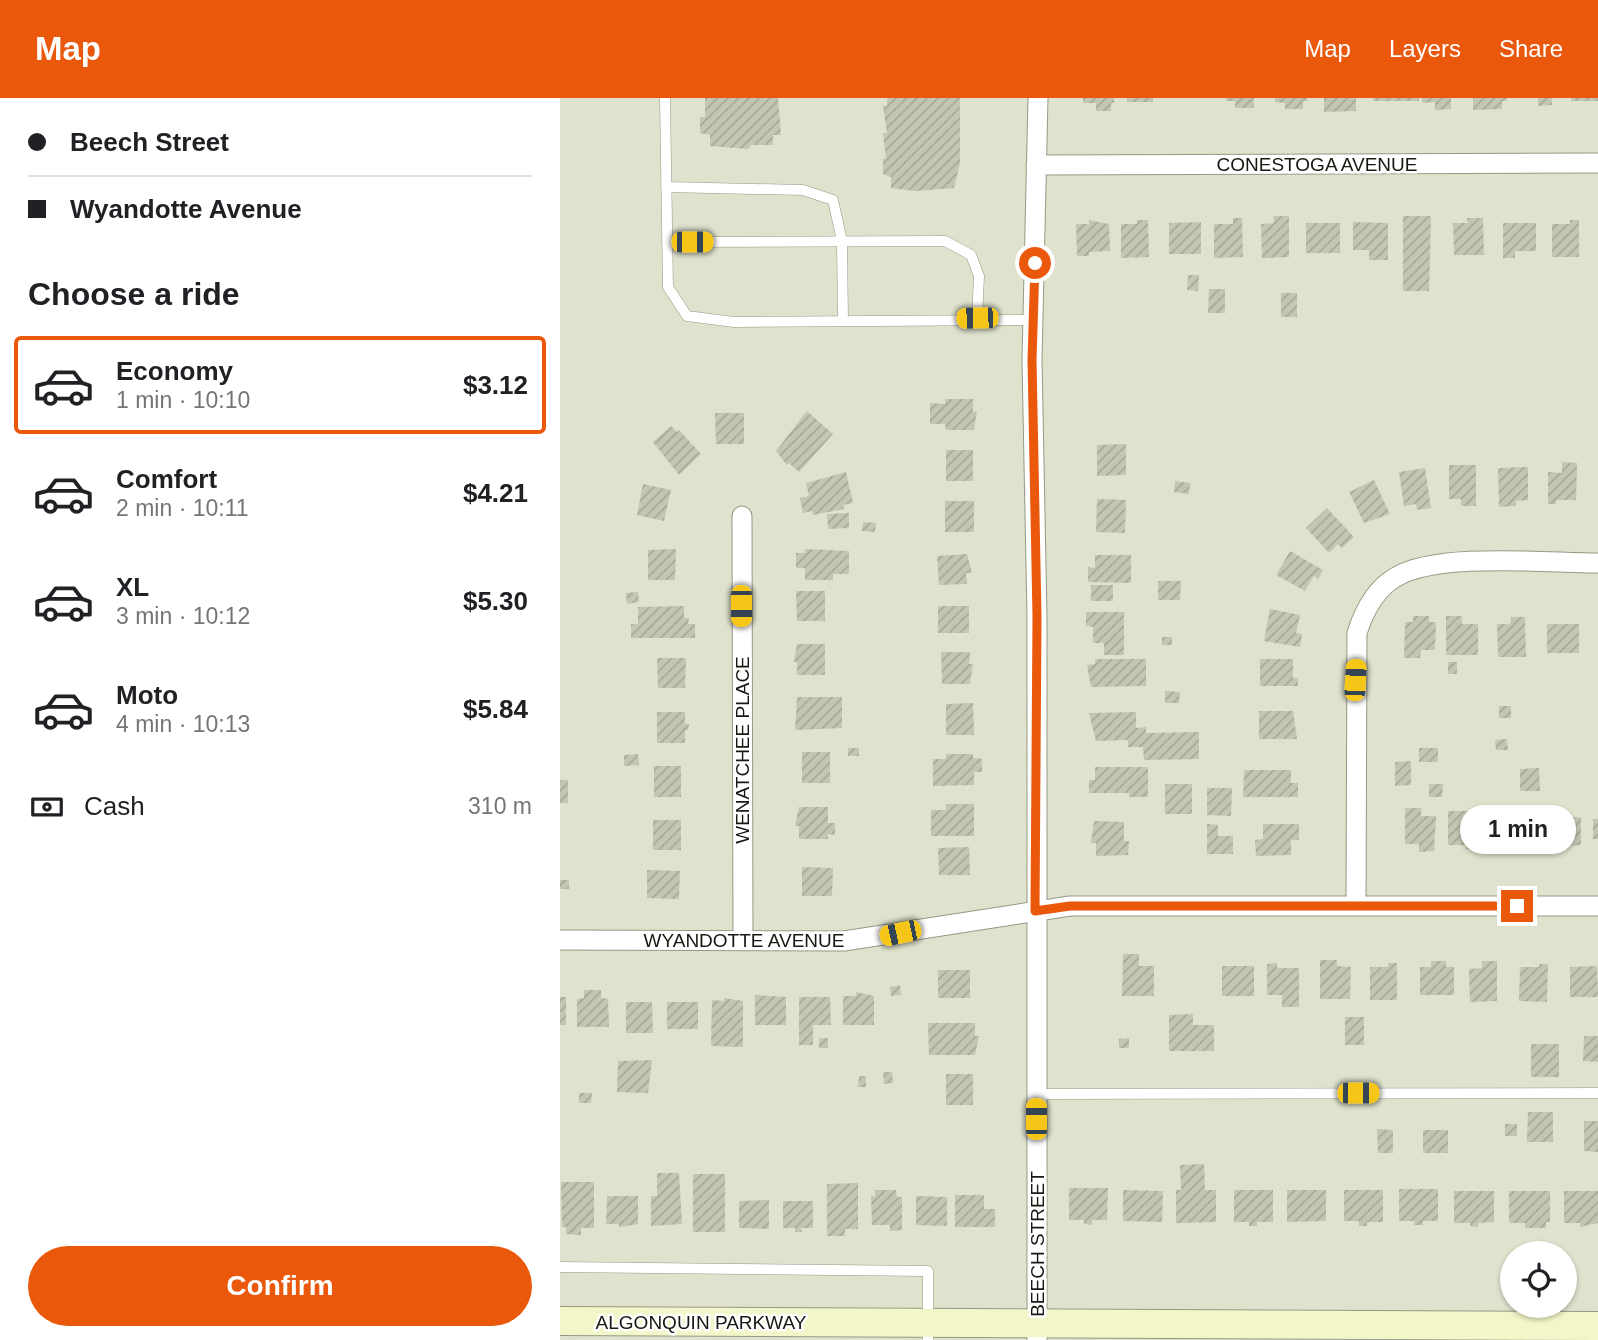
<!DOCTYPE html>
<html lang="en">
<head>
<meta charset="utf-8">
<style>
  body { margin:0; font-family:Helvetica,sans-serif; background:#f6f6f6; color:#202124; height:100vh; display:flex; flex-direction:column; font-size:26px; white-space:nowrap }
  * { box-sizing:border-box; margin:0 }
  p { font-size:23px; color:#757577 }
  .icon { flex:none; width:38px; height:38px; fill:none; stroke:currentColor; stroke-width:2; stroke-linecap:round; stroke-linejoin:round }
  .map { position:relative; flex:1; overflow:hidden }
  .sheet { display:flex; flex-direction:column; background:#fff; width:560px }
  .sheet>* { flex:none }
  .hud { display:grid; align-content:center; height:154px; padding:0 28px; background:#fff }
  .tools { position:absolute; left:940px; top:1143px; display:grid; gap:14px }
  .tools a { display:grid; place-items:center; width:77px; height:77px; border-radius:50%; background:#fff; box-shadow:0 2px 5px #0004; font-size:35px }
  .end { position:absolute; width:32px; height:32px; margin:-16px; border:9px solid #ea580c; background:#fff; box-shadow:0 0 0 4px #fff }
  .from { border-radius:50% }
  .bubble { position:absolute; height:49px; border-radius:24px; background:#fff; box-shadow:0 2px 5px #0004; font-size:23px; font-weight:600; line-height:49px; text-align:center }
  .car { position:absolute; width:21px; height:42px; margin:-21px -10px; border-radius:9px; box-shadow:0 0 5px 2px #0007; background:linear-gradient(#f5c518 24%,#345 0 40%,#f5c518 0 76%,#345 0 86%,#f5c518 0) }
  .hud b { display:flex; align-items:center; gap:24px; height:66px; font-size:26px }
  .hud b+b { border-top:2px solid #e0e0e0 }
  .hud i { width:18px; height:18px; background:#202124 }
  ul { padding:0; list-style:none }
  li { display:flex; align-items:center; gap:21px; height:98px; margin:0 14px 10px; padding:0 14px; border:4px solid transparent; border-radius:7px }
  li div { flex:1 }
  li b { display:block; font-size:26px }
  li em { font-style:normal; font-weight:600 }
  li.active { border-color:#ea580c }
  li>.icon { width:63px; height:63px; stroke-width:1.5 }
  h2 { padding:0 28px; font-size:32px; line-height:84px }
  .pay { display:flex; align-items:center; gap:18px; height:77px; padding:0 28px; font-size:26px }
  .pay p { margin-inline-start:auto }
  .cta { display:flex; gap:14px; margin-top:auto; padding:14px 28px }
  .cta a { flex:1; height:80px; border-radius:42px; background:#ea580c; color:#fff; font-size:28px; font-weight:600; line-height:80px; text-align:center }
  header { display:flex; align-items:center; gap:42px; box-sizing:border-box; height:98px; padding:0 35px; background:#ea580c; color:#fff }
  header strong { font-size:33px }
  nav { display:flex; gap:38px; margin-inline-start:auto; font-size:24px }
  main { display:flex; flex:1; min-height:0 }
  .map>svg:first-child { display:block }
  .building { fill:url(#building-hatch) }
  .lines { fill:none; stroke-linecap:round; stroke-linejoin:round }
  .service-casing { stroke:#969985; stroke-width:11 }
  .minor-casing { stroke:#969985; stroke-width:21 }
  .secondary-casing { stroke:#969985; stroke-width:30 }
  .service { stroke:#fff; stroke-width:10 }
  .minor { stroke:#fff; stroke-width:19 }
  .secondary { stroke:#f3f6c8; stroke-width:28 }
  .route { stroke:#ea580c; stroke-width:9 }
  .labels { text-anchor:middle; stroke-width:5; stroke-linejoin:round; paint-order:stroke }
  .street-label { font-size:19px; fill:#171811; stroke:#fff }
</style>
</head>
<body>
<header>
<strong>Map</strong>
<nav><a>Map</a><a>Layers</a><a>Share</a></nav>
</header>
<main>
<section class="sheet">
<div class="hud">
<b><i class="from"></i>Beech Street</b>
<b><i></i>Wyandotte Avenue</b>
</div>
<h2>Choose a ride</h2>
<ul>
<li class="active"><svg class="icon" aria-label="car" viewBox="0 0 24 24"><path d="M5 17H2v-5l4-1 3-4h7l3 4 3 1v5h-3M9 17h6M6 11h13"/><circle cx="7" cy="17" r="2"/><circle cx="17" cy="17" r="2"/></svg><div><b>Economy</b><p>1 min · 10:10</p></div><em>$3.12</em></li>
<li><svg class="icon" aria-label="car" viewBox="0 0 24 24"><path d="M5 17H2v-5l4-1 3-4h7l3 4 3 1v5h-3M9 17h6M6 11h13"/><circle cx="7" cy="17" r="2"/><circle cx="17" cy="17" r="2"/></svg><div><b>Comfort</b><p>2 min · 10:11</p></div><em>$4.21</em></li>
<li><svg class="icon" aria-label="car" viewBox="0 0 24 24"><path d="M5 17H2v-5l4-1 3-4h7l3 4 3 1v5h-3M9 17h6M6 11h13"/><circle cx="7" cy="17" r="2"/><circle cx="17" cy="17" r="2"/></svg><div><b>XL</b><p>3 min · 10:12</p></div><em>$5.30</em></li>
<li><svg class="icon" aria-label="car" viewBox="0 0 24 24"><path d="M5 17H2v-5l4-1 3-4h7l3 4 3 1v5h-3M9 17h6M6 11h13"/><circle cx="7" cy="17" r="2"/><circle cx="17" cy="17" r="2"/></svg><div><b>Moto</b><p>4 min · 10:13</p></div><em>$5.84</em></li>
</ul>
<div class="pay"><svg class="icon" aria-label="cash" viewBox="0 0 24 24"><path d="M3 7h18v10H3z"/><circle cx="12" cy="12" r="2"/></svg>Cash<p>310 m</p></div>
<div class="cta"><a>Confirm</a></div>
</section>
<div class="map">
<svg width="1038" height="1242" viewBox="0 0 1038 1242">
  <defs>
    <pattern id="building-hatch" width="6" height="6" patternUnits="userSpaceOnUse" patternTransform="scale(1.75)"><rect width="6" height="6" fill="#c3c6b1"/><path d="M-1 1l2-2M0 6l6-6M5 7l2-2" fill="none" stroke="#a7a997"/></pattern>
  </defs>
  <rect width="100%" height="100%" fill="#dfe2cd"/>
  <!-- building -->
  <path class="building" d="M145 0H218L221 37H213V47H191L188 51 150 48V37L140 35V19H145Z
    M327 0H400V65L394 90 356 93 331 90V79L323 76V61H326L323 35H327L323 8H327Z
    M523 0H554V5H551V13H536V5H523Z
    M567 0H593V4H567Z
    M666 0H694V10H675V3H666Z
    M715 0H747L748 3H743V11H725V5L715 4Z
    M764 0H796V13L764 14Z
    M813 0H859V3H813Z
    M862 0H891V11L875 12V4L862 5Z
    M913 0H947V3H942V11L913 12Z
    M978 0H992V7L978 8Z
    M1011 0H1038V3H1011Z
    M713 118H729V159L702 160 701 126 714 125Z
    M843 118H871L869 193H843Z
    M673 120H682L683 159 654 160V126H673Z
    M907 120H923L924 157H894L893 125H908Z
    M529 122 549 126 550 153 529 154V158H517L516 126H529Z
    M577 122H588L589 159 561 160V126H577Z
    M1010 122H1019V159H992V126H1010Z
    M641 124V156H609V125Z
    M793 124 828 125V162H809V152H793Z
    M746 125H780V155H746Z
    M943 125H976V153H955V160H943Z
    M628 177H639L638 193 627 192Z
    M649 191H665V215H648Z
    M721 195H737V219H721Z
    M385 301H413V314L417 313 414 332H386L385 326H370V305L385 306Z
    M247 313 273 336 239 374 229 365 227 367 216 353Z
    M155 315H184V346H156Z
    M111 328 117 334 119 332 141 356 119 377 93 344Z
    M566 346V377L537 378V347Z
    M386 352H413V383H386Z
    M1002 364 1017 365 1016 402H996V406H988V374L1002 375Z
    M889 367H916V408H901V401H889Z
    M968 369V402L956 403V408L939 409 938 370Z
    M865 370 871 410 857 412 856 406 844 408 839 374Z
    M286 374 293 405 283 407 284 411 253 417 252 413 243 415 240 400 249 398 246 385Z
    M814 382 830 416 804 425 789 394Z
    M615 383 630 385 629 396 614 394Z
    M83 386 111 392 104 423 77 417Z
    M537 401 566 402 565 435 536 434Z
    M385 403H414V434H385Z
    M767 410 794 439 782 450 778 446 769 455 746 430Z
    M289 415V430L268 431 267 416Z
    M303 424 316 425 315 434 302 433Z
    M116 451 115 482H88V452Z
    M245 451 289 453V476H273V482H245V470H236V455H245Z
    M730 453 763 472 758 481 754 478 745 493 716 477Z
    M407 456 412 475H406L407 486 379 487 377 458Z
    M535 457H571V485L528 484V469L535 470Z
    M598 483H621L620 502H598Z
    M531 487H553V503H531Z
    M236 493H265V523H237Z
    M78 494 79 504 67 506 66 495Z
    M124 508V520H129L128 526H135V540H71V526H78V509Z
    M378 508H409V535H378Z
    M710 511 740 517 736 535 742 536 740 549 704 543Z
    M526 514H564V557H544V545H533V529L526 528Z
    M853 518H869V524H876L875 552H861L860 560H844L845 524H853Z
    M886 518H902V526H918V557H886Z
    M951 519H965L966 559H938L937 526H950Z
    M987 526H1019V555H987Z
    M602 539H612V547H602Z
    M237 546H265V577H237V564H234Z
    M381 554H410L409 566H413L410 586H382Z
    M97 560H126L125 590H98Z
    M535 561H586V588L531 589 527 567 535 566Z
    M700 561H733V580H738V588H700Z
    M888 564H897V576H888Z
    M605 593 620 594 619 605H605Z
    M237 599H282V630L235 632Z
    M413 605 414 637H386V606Z
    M939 608H951V620H939Z
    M699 613H733L737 641H699Z
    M97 614H125V626H129L128 632H125V645H97Z
    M576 614V630L586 629V635L639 634V661L584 662 583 649H568V642L536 643 529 615Z
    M947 641 948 652H936L935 642Z
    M288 650H299V658H288Z
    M859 650H878V664H859Z
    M242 654H270V685H242Z
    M78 656 79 667 64 668V657Z
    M386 656H413V660L422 661V674H414V687L373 688V661H386Z
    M851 663V687L835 688V664Z
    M94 668H121V699H94Z
    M535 669H588V699H569V695H529V682H535Z
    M979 670 980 693H960V671Z
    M684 672H731V685H738V699H683Z
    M0 682H8V705H0Z
    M605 686H632V716H605Z
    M869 686H883L882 699H869Z
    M647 690H672L671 718 647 717Z
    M386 706H414V738H371V712H386Z
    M239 709H268V725H275V737L268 736V741H239V728H235Z
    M845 710H861V718H876L874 753 859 754V746H845Z
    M888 713H916V717H926V738H915V751H906V747H888Z
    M936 714H964V754L949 753V746H936Z
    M1021 719V747L1009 748V751L988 747 987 720Z
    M1033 721H1038V741H1033Z
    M93 722H121V752H93Z
    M534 723 564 724V743H569L568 757 536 758V745H531Z
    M647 726 658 727V738H673V756H647Z
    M703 726H739V742H731V757L696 758 695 742 703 741Z
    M409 749 410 777H379L378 750Z
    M242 769 273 770 272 798H242Z
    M87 772 120 773 119 801 87 800Z
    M0 782H9V791H0Z
    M563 856H579V868H594V898H562Z
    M760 862H777V868L791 869 790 901H760Z
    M871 863H886V869H894V897H860V869H871Z
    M922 863H937V903L910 904 909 871 922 870Z
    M717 865V870H739V909H722V897H707V866Z
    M828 865H837V902H810V869H828Z
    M979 866H988L987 904 959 903 960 869H979Z
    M662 868H694V898H662Z
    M1037 868 1038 899H1010V869Z
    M378 872H410V900H378Z
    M340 887 341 897 331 898 330 889Z
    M24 892H41V900L48 901 49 929H17V901L24 900Z
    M296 894 314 898V927H283V898H296Z
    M195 897 226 899V927H195Z
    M0 899H6V927H0Z
    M239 899H270L271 927H253V947H239Z
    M164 900 183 903V949L151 948 152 902 164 903Z
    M66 904H92L93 935H66Z
    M107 904H138V931H107Z
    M633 916V927H654V953H609V917Z
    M785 919H804V947H785Z
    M368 925H415V938H419L415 957H369Z
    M1024 938H1038V964L1023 963Z
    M259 940H268V950H259Z
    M569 940V950H559V941Z
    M971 946H999V979H971Z
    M92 962 88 995 57 994 58 963Z
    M323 974H332L333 985 324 986Z
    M386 976H413V1007H386Z
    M299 978H306V989H298Z
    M19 995H32L31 1005H19Z
    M968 1014H993V1044H967Z
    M1024 1023H1038V1054L1024 1053Z
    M945 1026H957V1038H945Z
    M817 1031 833 1032V1055H818Z
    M863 1032H888V1055H863Z
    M644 1066 645 1092H656V1124L616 1125V1092H621L620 1067Z
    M97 1075H119L122 1126 91 1128V1098H97Z
    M133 1076H165V1134H133Z
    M1 1084H34V1130H21V1137L6 1136V1129H2Z
    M298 1085V1131H285V1138H267V1086Z
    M509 1090H548L547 1122H532V1127L524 1126V1122H509Z
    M839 1091H878V1123H863V1127H854L855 1123H839Z
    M315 1092H336L337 1099H342V1132L330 1133V1127H312L311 1098H315Z
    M563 1092 603 1093 602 1124 563 1123Z
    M674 1092H713V1124H697V1128H689V1124H674Z
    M727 1092H766V1123L727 1124Z
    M784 1092H823V1124H807V1128H799V1123H784Z
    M894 1093H934V1124L918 1125V1129L910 1128V1125H894Z
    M949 1093H990V1124H986V1130H965V1125H949Z
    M1004 1093H1038V1125L1020 1129V1125H1004Z
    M395 1097H424V1111H435V1129H395Z
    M47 1098H78V1126L59 1129V1126H46Z
    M356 1098 387 1099V1128L356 1127Z
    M209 1102V1131L179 1130V1103Z
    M223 1103H253V1130H241L242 1134H235V1130H223Z"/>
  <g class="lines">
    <!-- service casing -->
    <g class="service-casing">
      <path id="service" d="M105 0 108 189 127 218 174 224 473 222
        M106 89 243 92 273 102 282 143 283 223
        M107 144 385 143 411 157 419 178 417 221
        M476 996 1038 995
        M0 1169 368 1173V1242"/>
    </g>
    <!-- minor casing -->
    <g class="minor-casing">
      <path id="minor" d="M476 67 1038 65
        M182 418 183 843
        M796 807 797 535C804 513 815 491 836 479 878 454 987 465 1038 465
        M0 842 284 843 510 808H1038
        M477 1242V519L472 262 478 0"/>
    </g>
    <!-- secondary casing -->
    <g class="secondary-casing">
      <path id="secondary" d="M0 1223 1038 1228"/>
    </g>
    <!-- service -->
    <use href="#service" class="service"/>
    <!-- minor -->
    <use href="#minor" class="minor"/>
    <!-- secondary -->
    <use href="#secondary" class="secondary"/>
  </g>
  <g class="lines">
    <!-- route -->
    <path class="route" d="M475 165 472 262 477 519 475 813 510 808H957"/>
  </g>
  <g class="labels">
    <!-- street labels -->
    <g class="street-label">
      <text x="757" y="73">CONESTOGA AVENUE</text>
      <text transform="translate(182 652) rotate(-90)" y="7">WENATCHEE PLACE</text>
      <text x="184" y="849">WYANDOTTE AVENUE</text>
      <text transform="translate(477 1146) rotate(-90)" y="7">BEECH STREET</text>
      <text x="141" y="1231">ALGONQUIN PARKWAY</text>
    </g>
  </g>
</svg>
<div class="tools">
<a><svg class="icon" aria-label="locate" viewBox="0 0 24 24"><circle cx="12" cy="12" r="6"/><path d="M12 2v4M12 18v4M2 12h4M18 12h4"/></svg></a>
</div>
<i class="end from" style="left:475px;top:165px"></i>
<i class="end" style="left:957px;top:808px"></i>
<div class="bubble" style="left:900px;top:707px;width:116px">1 min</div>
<i class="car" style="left:132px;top:144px;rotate:90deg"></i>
<i class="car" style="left:417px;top:220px;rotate:269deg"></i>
<i class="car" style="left:181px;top:508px;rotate:180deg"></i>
<i class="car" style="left:795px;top:582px;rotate:3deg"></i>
<i class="car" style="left:340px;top:835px;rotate:258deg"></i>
<i class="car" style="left:798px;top:995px;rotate:90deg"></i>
<i class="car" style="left:476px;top:1021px;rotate:0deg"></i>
</div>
</main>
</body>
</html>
